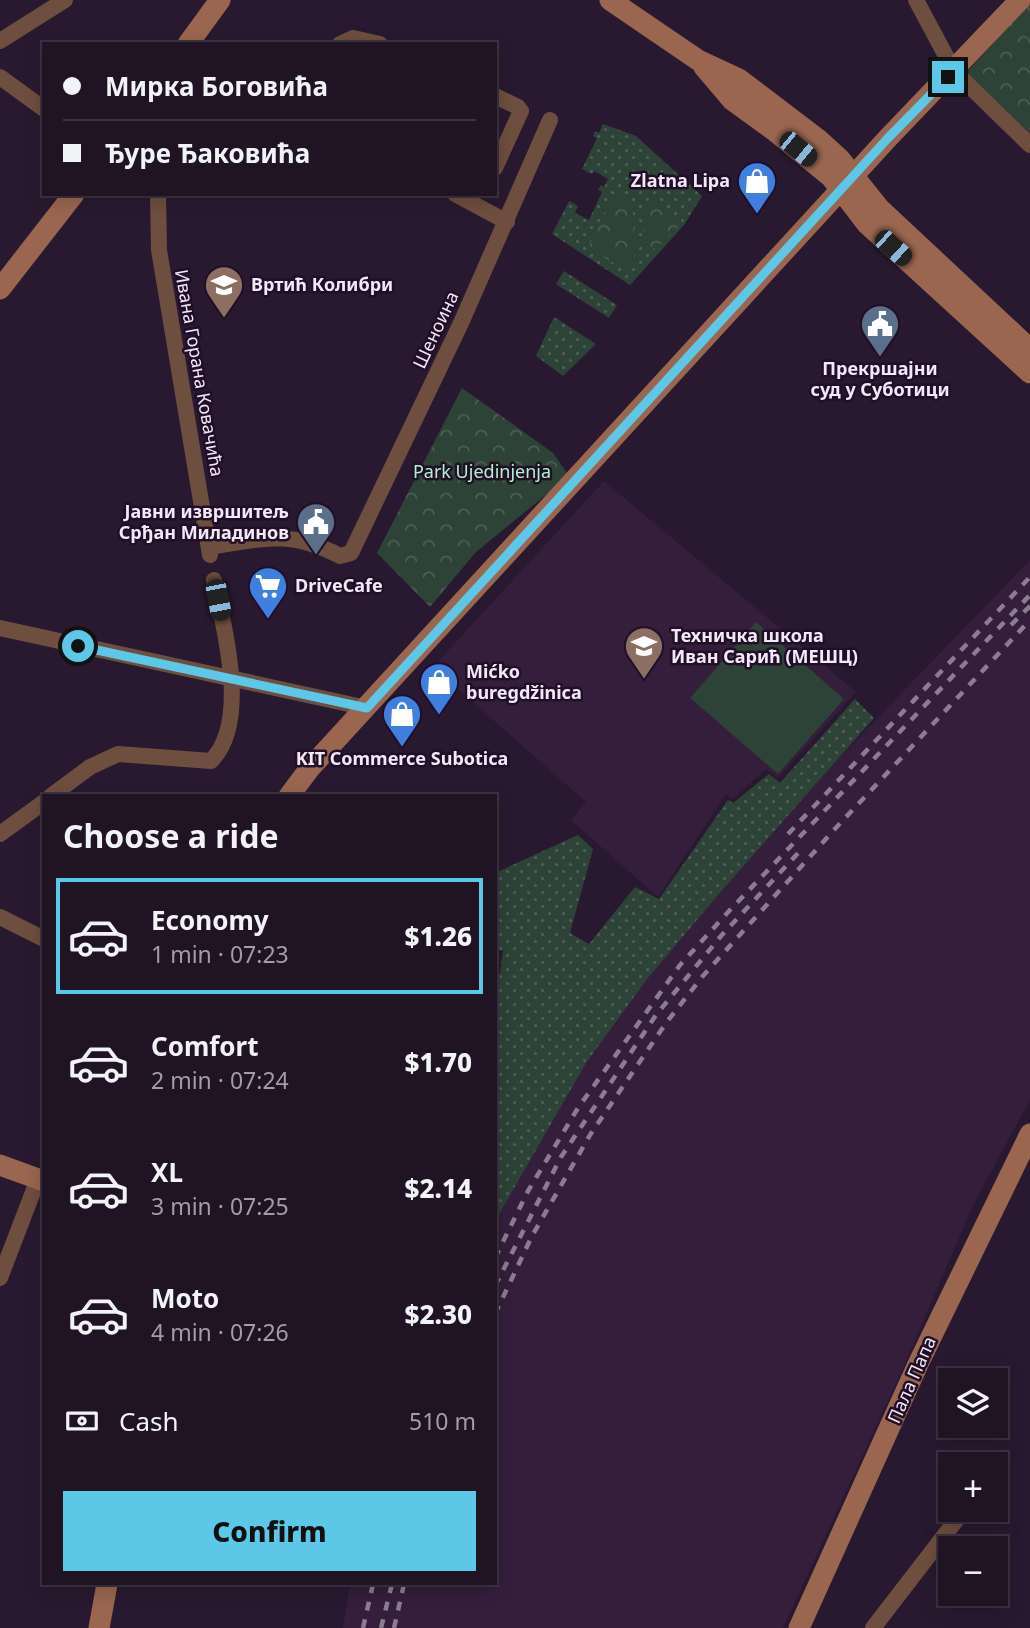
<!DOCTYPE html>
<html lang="en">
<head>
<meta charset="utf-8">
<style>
  body { margin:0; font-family:"Noto Sans",sans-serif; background:#2c2031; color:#f1f3f6; height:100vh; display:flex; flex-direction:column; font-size:26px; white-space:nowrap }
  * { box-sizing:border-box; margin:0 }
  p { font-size:23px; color:#a19ea6 }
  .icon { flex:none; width:38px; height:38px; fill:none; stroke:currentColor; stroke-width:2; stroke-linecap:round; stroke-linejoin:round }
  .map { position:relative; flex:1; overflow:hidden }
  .drawer { position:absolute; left:42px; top:794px; width:455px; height:791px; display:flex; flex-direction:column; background:#1f1324; border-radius:0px; box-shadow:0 4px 18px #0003,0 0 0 2px #3c3241 }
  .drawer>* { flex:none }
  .banner { position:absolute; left:42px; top:42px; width:455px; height:154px; border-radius:0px; box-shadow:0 4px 18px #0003,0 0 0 2px #3c3241; display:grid; align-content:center; height:154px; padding:0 21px; background:#1f1324 }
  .tools { position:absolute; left:938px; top:1368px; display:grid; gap:14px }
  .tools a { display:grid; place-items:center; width:70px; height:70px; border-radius:0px; background:#1f1324; box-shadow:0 4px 18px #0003,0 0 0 2px #3c3241; font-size:35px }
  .end { position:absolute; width:32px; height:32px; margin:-16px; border:9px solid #5dc7e8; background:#111; box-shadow:0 0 0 4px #111 }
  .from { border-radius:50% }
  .car { position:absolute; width:21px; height:42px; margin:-21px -10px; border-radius:9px; box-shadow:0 0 5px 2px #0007; background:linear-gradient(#222 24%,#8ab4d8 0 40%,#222 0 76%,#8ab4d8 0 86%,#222 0) }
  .banner b { display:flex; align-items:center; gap:24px; height:66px; font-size:26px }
  .banner b+b { border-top:2px solid #3c3241 }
  .banner i { width:18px; height:18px; background:#f1f3f6 }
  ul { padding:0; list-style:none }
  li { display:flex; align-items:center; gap:21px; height:116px; margin:0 14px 10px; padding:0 7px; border:4px solid transparent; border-radius:0px }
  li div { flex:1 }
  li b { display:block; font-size:26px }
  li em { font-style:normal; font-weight:800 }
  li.selected { border-color:#5dc7e8 }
  li>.icon { width:63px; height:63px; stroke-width:1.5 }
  h2 { padding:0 21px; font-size:32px; line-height:84px }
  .pay { display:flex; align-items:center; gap:18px; height:77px; padding:0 21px; font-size:26px }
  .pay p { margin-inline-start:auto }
  .primary-button { display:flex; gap:14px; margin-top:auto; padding:14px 21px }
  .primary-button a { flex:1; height:80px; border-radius:0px; background:#5dc7e8; color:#111; font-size:28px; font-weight:800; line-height:80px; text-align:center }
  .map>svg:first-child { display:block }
  .built { fill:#341e3c }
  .grass { fill:url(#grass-dots) }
  .park { fill:url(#park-crowns) }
  .garden { fill:#2d4337 }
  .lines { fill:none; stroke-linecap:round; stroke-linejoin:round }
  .street { stroke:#6e4e3f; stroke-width:16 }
  .secondary { stroke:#9a664f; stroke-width:21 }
  .rail { stroke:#8a7d90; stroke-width:4.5; stroke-dasharray:9 9; stroke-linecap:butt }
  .route { stroke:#5dc7e8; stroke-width:9 }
  .labels { text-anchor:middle; stroke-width:5; stroke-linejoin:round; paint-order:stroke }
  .poi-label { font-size:18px; font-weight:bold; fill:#f3e8f8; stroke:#200f26; text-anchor:start }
  .street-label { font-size:18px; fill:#f3e8f8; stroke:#200f26 }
  .park-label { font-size:18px; fill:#b3f2ce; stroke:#200f26 }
</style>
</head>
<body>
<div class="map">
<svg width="1030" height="1628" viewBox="0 0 1030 1628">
  <defs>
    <pattern id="grass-dots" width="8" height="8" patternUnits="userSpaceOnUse" patternTransform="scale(1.75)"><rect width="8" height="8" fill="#2d4337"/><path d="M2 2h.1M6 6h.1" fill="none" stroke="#4c5e55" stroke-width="1.8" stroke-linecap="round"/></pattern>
    <pattern id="park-crowns" width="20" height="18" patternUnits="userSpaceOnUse" patternTransform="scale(1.75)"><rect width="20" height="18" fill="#2d4337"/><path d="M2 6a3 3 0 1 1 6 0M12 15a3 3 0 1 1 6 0" fill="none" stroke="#4c5e55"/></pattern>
  </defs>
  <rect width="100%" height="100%" fill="#291930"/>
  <!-- built -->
  <path class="built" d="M604 481 856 692 778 778 766 769 733 799 726 794 658 897 571 820 586 802 433 667Z
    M1030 560V1100L974 1203 903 1368 783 1628H343L350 1584H495V1205L538 1121 688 914Z"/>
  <!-- grass -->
  <path class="grass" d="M603 124 636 136 702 196 684 225 630 285 552 234 569 201 578 206 575 213 589 220 602 192 598 190 601 185 604 187 608 179 594 171 592 174 582 169 597 138 593 136 595 131 599 133Z
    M564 271 617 305 609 318 556 284Z
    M554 317 596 344 563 376 536 356Z
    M855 699 874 718 724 888 647 979 586 1063 495 1221V1006L503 951 495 948V873L578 835 593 849 570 933 589 944 635 887 659 899 728 800 733 803 769 774 780 783Z"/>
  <!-- park -->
  <path class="park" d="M1030 3V134L966 73Z
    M615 194 632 203 636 251 629 273 588 247Z
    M652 195 680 224 655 250 645 241 642 208Z
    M462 388 553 453 569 476 476 552 430 607 377 553Z"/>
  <!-- garden -->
  <path class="garden" d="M756 622 844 699 778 774 690 698Z"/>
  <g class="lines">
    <!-- street -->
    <path class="street" d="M916 0 954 71 1030 145
      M0 41 65 0
      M340 44 353 38 380 44
      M0 77 44 109
      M495 96 518 107 521 111 495 168
      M158 194 159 250 210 555
      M455 194 507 222
      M209 547C263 539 289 529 340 556L351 553 461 323 550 120
      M0 628 367 708
      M51 796 90 767 118 754 211 761C250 722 224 628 214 580
      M0 834 44 802
      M0 917 44 939
      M0 1278 38 1179
      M996 1468 998 1465
      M873 1628 964 1510"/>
    <!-- secondary -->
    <path class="secondary" d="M610 0 698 60 739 79 818 139 840 159 880 209 1030 349
      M188 44 220 0
      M704 67 732 100 776 132 831 177 867 224 1030 373
      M0 289 74 194
      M289 796 310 768 888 138 1020 0
      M0 1165 44 1181
      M99 1628 107 1584
      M799 1628 919 1362 1030 1134"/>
    <!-- rail -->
    <path class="rail" d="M1011 625 1030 606
      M788 834 1030 577
      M495 1258 528 1191 578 1108 680 965 730 910 1030 595
      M495 1286 561 1157 656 1015 721 936 801 850
      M495 1314 532 1236 590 1135 666 1023 702 977 833 831 1030 620
      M363 1628 373 1584
      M381 1628 392 1584
      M394 1628 404 1584"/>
  </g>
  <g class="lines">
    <!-- route -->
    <path class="route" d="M78 646 367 708 888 138 948 77"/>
  </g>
  <!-- icons -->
  <defs>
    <g id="shop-pin" transform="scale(2.0125)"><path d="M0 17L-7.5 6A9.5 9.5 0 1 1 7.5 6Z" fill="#3f7fe0" stroke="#200f26"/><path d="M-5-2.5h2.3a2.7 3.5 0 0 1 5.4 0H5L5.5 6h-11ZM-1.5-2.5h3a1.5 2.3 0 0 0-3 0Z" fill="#fff"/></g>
    <g id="school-pin" transform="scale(2.0125)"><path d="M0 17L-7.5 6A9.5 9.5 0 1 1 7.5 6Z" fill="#8d6e63" stroke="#200f26"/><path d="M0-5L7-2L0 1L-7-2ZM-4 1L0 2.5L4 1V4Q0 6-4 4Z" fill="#fff"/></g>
    <g id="civic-pin" transform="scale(2.0125)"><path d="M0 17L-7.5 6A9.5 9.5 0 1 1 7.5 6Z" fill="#5c6f8a" stroke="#200f26"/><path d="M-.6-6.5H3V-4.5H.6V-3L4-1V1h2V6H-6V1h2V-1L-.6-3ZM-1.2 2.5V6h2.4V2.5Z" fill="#fff"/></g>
    <g id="supermarket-pin" transform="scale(2.0125)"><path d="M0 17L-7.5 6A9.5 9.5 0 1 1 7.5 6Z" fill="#3f7fe0" stroke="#200f26"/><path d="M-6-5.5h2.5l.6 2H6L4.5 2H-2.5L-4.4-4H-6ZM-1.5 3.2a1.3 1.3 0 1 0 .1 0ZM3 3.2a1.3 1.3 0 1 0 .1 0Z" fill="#fff"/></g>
  </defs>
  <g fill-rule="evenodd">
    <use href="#shop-pin" x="757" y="181"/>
    <use href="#school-pin" x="224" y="285"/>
    <use href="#civic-pin" x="880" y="324"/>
    <use href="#civic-pin" x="316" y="522"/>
    <use href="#supermarket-pin" x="268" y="586"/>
    <use href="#school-pin" x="644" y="646"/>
    <use href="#shop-pin" x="439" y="682"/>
    <use href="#shop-pin" x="402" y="714"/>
  </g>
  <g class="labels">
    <!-- poi labels -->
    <g class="poi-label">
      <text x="730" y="187" text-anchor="end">Zlatna Lipa</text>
      <text x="251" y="291">Вртић Колибри</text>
      <text x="880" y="375" text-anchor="middle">Прекршајни<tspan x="880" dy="21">суд у Суботици</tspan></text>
      <text x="289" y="518" text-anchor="end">Јавни извршитељ<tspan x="289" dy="21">Срђан Миладинов</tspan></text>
      <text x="295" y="592">DriveCafe</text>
      <text x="671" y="642">Техничка школа<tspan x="671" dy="21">Иван Сарић (МЕШЦ)</tspan></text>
      <text x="466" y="678">Mićko<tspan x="466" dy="21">buregdžinica</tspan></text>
      <text x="402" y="765" text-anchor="middle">KIT Commerce Subotica</text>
    </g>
    <!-- street labels -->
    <g class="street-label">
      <text transform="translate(436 330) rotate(-65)" y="6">Шеноина</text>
      <text transform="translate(199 373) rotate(80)" y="6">Ивана Горана Ковачића</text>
      <text transform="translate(912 1380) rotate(-66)" y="6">Пала Папа</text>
    </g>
    <!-- park labels -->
    <g class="park-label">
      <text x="482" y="478">Park Ujedinjenja</text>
    </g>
  </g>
</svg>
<div class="tools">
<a><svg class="icon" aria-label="layers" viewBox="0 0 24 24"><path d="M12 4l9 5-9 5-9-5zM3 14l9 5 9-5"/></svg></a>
<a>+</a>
<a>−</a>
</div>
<i class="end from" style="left:78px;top:646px"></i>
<i class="end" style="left:948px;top:77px"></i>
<i class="car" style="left:798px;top:149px;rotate:129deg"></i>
<i class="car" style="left:893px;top:248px;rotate:132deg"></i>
<i class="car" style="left:218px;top:600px;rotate:169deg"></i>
<div class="banner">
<b><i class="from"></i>Мирка Боговића</b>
<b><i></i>Ђуре Ђаковића</b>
</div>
<section class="drawer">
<h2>Choose a ride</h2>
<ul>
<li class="selected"><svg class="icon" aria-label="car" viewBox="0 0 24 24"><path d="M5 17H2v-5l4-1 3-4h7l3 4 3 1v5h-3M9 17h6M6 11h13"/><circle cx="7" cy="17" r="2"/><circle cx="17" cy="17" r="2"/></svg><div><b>Economy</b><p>1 min · 07:23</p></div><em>$1.26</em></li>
<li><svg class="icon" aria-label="car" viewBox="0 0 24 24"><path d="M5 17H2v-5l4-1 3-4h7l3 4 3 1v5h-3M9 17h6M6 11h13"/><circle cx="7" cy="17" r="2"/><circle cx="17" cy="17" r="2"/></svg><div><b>Comfort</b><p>2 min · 07:24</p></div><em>$1.70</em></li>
<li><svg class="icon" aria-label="car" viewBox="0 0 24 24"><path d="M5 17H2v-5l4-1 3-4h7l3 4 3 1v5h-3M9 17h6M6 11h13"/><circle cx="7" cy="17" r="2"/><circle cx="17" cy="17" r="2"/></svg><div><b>XL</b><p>3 min · 07:25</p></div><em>$2.14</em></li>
<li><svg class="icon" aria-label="car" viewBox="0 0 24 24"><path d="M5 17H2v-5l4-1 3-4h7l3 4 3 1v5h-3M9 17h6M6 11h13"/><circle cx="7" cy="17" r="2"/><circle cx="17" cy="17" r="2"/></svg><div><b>Moto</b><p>4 min · 07:26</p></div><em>$2.30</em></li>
</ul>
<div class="pay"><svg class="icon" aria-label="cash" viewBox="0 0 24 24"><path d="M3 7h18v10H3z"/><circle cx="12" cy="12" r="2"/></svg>Cash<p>510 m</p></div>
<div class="primary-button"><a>Confirm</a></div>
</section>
</div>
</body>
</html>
